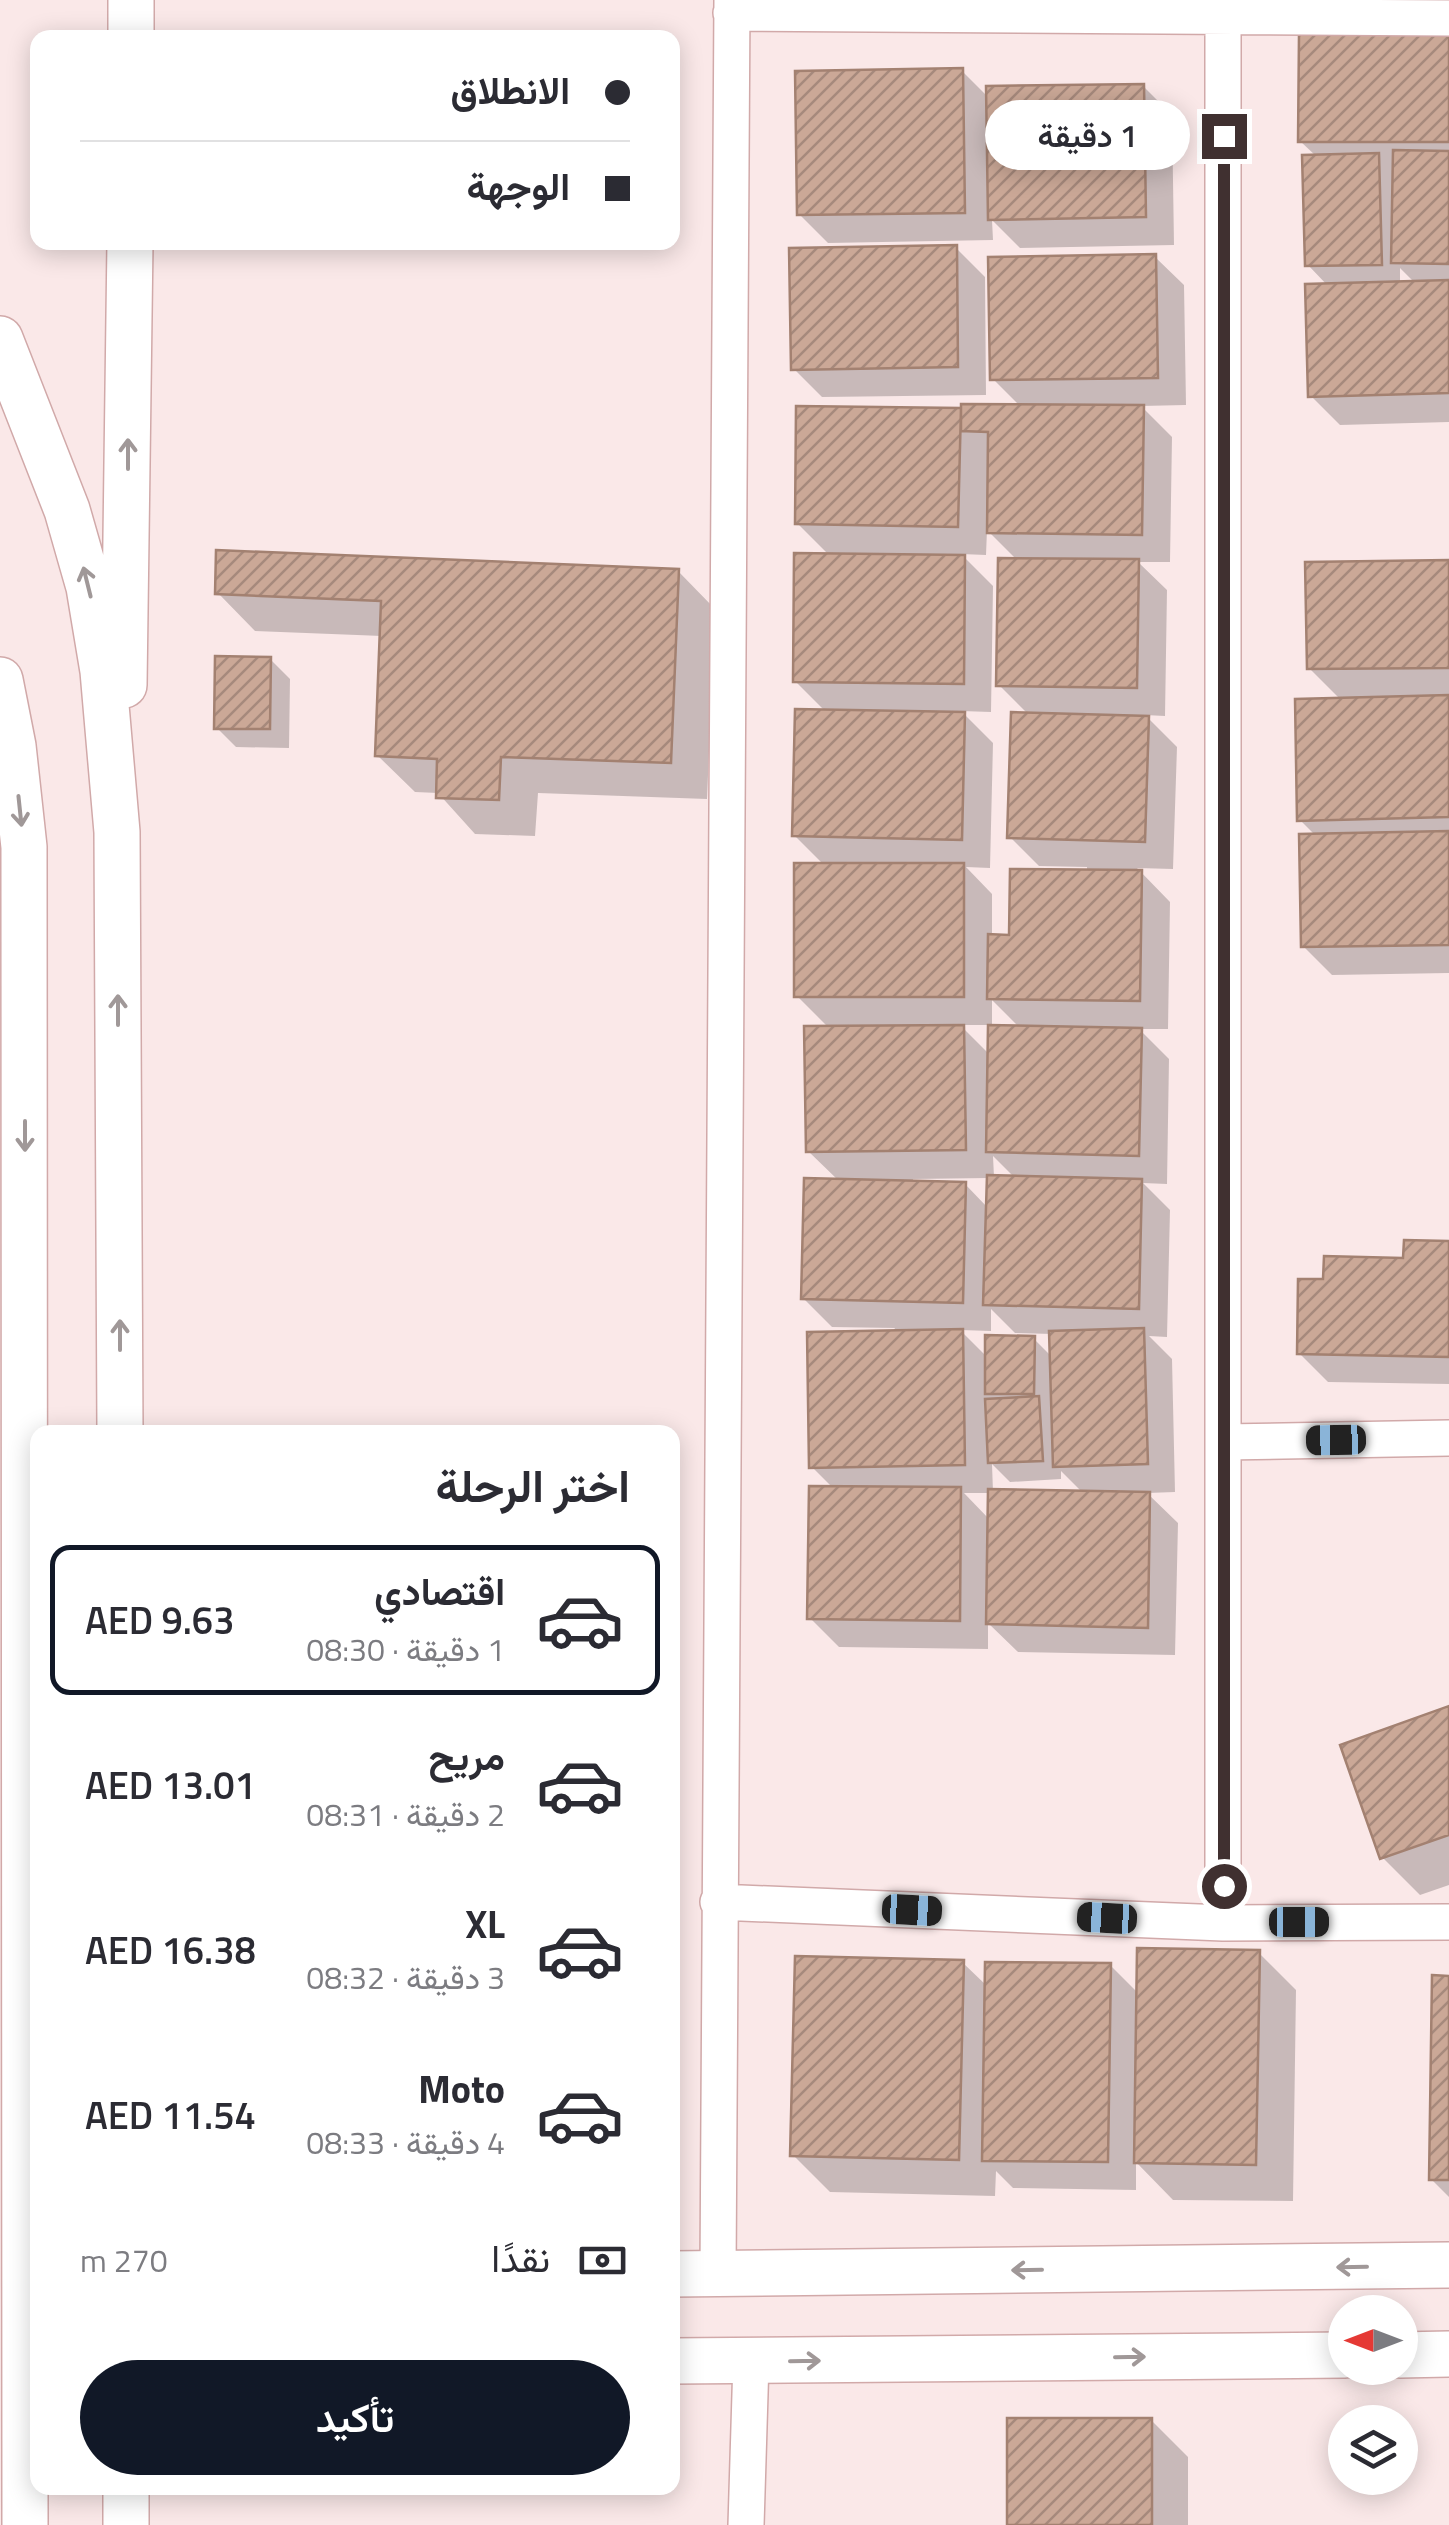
<!DOCTYPE html>
<html lang="ar">
<head>
<meta charset="utf-8">
<style>
  body { margin:0; font-family:"Titillium Web",Vazirmatn,sans-serif; background:#f2f2f3; color:#2b2b33; direction:rtl; height:100vh; display:flex; flex-direction:column; font-size:38px; white-space:nowrap }
  * { box-sizing:border-box; margin:0 }
  p { font-size:32px; color:#7c7c81 }
  .icon { flex:none; width:55px; height:55px; fill:none; stroke:currentColor; stroke-width:2; stroke-linecap:round; stroke-linejoin:round }
  .map { position:relative; flex:1; overflow:hidden; direction:ltr }
  .sheet { position:absolute; left:30px; top:1425px; width:650px; height:1070px; display:flex; flex-direction:column; background:#fff; border-radius:20px; box-shadow:0 5px 25px #0003; direction:rtl }
  .sheet>* { flex:none }
  .hud { position:absolute; left:30px; top:30px; width:650px; height:220px; border-radius:20px; box-shadow:0 5px 25px #0003; direction:rtl; display:grid; align-content:center; height:220px; padding:0 50px; background:#fff }
  .needle { width:65px; rotate:270deg }
  .buttons { position:absolute; left:1328px; top:2295px; display:grid; gap:20px }
  .buttons a { display:grid; place-items:center; width:90px; height:90px; border-radius:50%; background:#fff; box-shadow:0 5px 25px #0003; font-size:50px }
  .end { position:absolute; width:45px; height:45px; margin:-22px; border:12px solid #403030; background:#fff; box-shadow:0 0 0 5px #fff }
  .from { border-radius:50% }
  .bubble { position:absolute; height:70px; border-radius:35px; background:#fff; box-shadow:0 5px 25px #0003; font-size:32px; font-weight:600; line-height:70px; text-align:center; direction:rtl }
  .car { position:absolute; width:30px; height:60px; margin:-30px -15px; border-radius:12px; box-shadow:0 0 8px 2px #0007; background:linear-gradient(#222 24%,#8ab4d8 0 40%,#222 0 76%,#8ab4d8 0 86%,#222 0) }
  .hud b { display:flex; align-items:center; gap:35px; height:95px; font-size:38px }
  .hud b+b { border-top:2px solid #e1e1e2 }
  .hud i { width:25px; height:25px; background:#2b2b33 }
  ul { padding:0; list-style:none }
  li { display:flex; align-items:center; gap:30px; height:150px; margin:0 20px 15px; padding:0 30px; border:5px solid transparent; border-radius:20px }
  li div { flex:1 }
  li b { display:block; font-size:38px }
  li em { font-style:normal; font-weight:600 }
  li.on { border-color:#111827 }
  li>.icon { width:90px; height:90px; stroke-width:1.5 }
  h2 { padding:0 50px; font-size:45px; line-height:120px }
  .pay { display:flex; align-items:center; gap:25px; height:110px; padding:0 50px; font-size:38px }
  .pay p { margin-inline-start:auto }
  .button { display:flex; gap:20px; margin-top:auto; padding:20px 50px }
  .button a { flex:1; height:115px; border-radius:60px; background:#111827; color:#fff; font-size:40px; font-weight:600; line-height:115px; text-align:center }
  .map>svg:first-child { display:block }
  .shadow { fill:#0003; fill-rule:evenodd }
  .building { fill:url(#building-hatch); stroke:#a38171; stroke-width:2.5 }
  .lines { fill:none; stroke-linecap:round; stroke-linejoin:round }
  .minor-casing { stroke:#d1a9a9; stroke-width:38 }
  .tertiary-casing { stroke:#d1a9a9; stroke-width:48 }
  .minor { stroke:#fff; stroke-width:35 }
  .tertiary { stroke:#fff; stroke-width:45 }
  .oneway { stroke:#a09898 }
  .route { stroke:#403030; stroke-width:12 }
</style>
</head>
<body>
<div class="map">
<svg width="1449" height="2525" viewBox="0 0 1449 2525">
  <defs>
    <pattern id="building-hatch" width="6" height="6" patternUnits="userSpaceOnUse" patternTransform="scale(2.5)"><rect width="6" height="6" fill="#cba897"/><path d="M-1 1l2-2M0 6l6-6M5 7l2-2" fill="none" stroke="#a6897c"/></pattern>
  </defs>
  <rect width="100%" height="100%" fill="#fae8e8"/>
  <!-- shadow -->
  <path class="shadow" d="M1449 38V422L1340 425 1311 396 1328 286 1308 265 1317 157 1300 141ZM1400 268 1415 283 1400 284Z
    M962 71 989 98 1143 86 1172 115 1174 245 1020 248 992 220 993 240 828 243 799 214Z
    M956 248 985 277 986 395 822 397 794 369Z
    M1155 257 1184 285 1186 405 1141 406 1172 437 1170 562H1138L1167 590 1165 716 1145 715 1177 747 1173 869 1137 868 1170 902 1168 1029H1139L1169 1059 1167 1184 1143 1183 1170 1210 1167 1337 1149 1336 1172 1359 1175 1492 1147 1493 1178 1523 1175 1655 1018 1652 988 1623V1649L839 1647 810 1618 833 1488 812 1467 895 1328 832 1327 803 1298 839 1181 808 1151 830 1029 797 996 824 865 794 835 826 712 795 681 830 556 797 523 799 408 963 411 1021 407 992 378ZM987 530 1017 560 999 685 1029 715 1010 837 1039 866 1087 867V872L1011 937H992V894L966 867 990 868 993 743 961 711 991 712 993 586 961 554 986 555ZM992 1000 1020 1028H992ZM960 1025H991L990 1055ZM993 1156 1015 1178 994 1177ZM989 1178 988 1208 965 1184 913 1183V1179ZM991 1309 1015 1333 1052 1334V1357L1034 1339 988 1358 960 1330 991 1331ZM992 1464 1010 1482 1061 1479V1471L1083 1493 993 1492ZM964 1493H991L990 1520Z
    M1449 563V973L1332 975 1303 946 1316 836 1300 820 1341 700 1309 668Z
    M678 571 715 609 707 799 538 793 535 836 475 834 438 793 415 792 377 755 382 636 255 631 218 593Z
    M270 659 290 679 289 748 236 747 217 728Z
    M1449 1243V1384L1328 1382 1299 1353 1325 1282 1406 1260Z
    M1449 1709V1885L1420 1895 1383 1858Z
    M1259 1953 1296 1990 1293 2201 1173 2200 1136 2162V2190L1013 2188 996 2171 995 2196 830 2192 793 2155 962 1962 987 1986 1110 1965 1139 1994Z
    M1449 1978V2197L1431 2179Z
    M1151 2420 1188 2457V2525H1009Z"/>
  <!-- building -->
  <path class="building" d="M1299 34 1449 35V142H1298Z
    M963 68 965 213 797 215 795 71Z
    M1144 84 1146 217 988 220 986 86Z
    M1393 150 1449 151V264L1391 263Z
    M1379 153 1382 265 1305 266 1302 155Z
    M957 245 958 367 791 370 789 248Z
    M1156 254 1158 378 990 380 988 257Z
    M1449 280V393L1308 397 1305 284Z
    M961 404 1144 405 1142 535 987 533 988 432 961 431Z
    M796 406 961 408 958 527 795 524Z
    M216 550 679 569 671 763 501 757 499 800 436 798 437 759 375 756 381 601 215 594Z
    M794 553 965 555 964 684 793 682Z
    M998 558 1139 559 1137 688 996 686Z
    M1449 560V668L1307 669 1305 562Z
    M215 656 271 657 270 729H214Z
    M1449 695V817L1297 821 1295 699Z
    M795 709 965 712 962 840 792 836Z
    M1011 712 1149 716 1145 842 1007 838Z
    M1449 831V945L1301 947 1299 834Z
    M794 863H964V997H794Z
    M1010 869 1142 870 1140 1001 987 999 988 934 1009 935Z
    M964 1025 966 1150 806 1152 804 1026Z
    M988 1025 1142 1028 1139 1156 986 1152Z
    M987 1175 1142 1179 1139 1309 983 1305Z
    M804 1178 966 1182 963 1303 801 1299Z
    M1404 1240 1449 1241V1357L1297 1354 1298 1279H1323L1324 1256 1403 1258Z
    M1144 1328 1148 1464 1053 1467 1049 1331Z
    M963 1329 965 1465 809 1468 807 1332Z
    M985 1335 1035 1336 1034 1394H985Z
    M1039 1396 1043 1461 988 1463 985 1399Z
    M809 1486 961 1487 960 1621 807 1619Z
    M988 1489 1150 1492 1148 1628 986 1624Z
    M1449 1706V1835L1380 1859 1340 1745Z
    M1137 1948 1260 1950 1256 2165 1134 2163Z
    M795 1956 964 1960 959 2160 790 2156Z
    M985 1962 1111 1963 1108 2162 982 2161Z
    M1432 1975 1449 1976V2180H1429Z
    M1007 2418H1152V2525H1007Z"/>
  <g class="lines">
    <!-- minor casing -->
    <g class="minor-casing">
      <path id="minor" d="M731 13 1449 18
        M1223 17V1923
        M1223 1442 1449 1438
        M718 1902 1223 1923 1449 1922
        M718 2274 732 0
        M746 2525 751 2361"/>
    </g>
    <!-- tertiary casing -->
    <g class="tertiary-casing">
      <path id="tertiary" d="M131 38V0
        M0 339 67 510 89 587 103 671 117 832 120 1432
        M0 680 13 746 24 847 25 2525
        M124 685 130 242
        M672 2274 1449 2265
        M1400 2355 1449 2354
        M672 2361 1345 2355
        M126 2488V2525"/>
    </g>
    <!-- minor -->
    <use href="#minor" class="minor"/>
    <!-- tertiary -->
    <use href="#tertiary" class="tertiary"/>
  </g>
  <!-- one-way arrows -->
  <defs><path id="oneway-shaft" d="M-6 0H5M1.5-3L5.5 0L1.5 3" fill="none" stroke-width="1.6" stroke-linecap="round" stroke-linejoin="round" transform="scale(2.5)"/></defs>
  <g class="oneway">
    <use href="#oneway-shaft" transform="translate(128 454) rotate(-90)"/>
    <use href="#oneway-shaft" transform="translate(87 582) rotate(-104)"/>
    <use href="#oneway-shaft" transform="translate(20 811) rotate(84)"/>
    <use href="#oneway-shaft" transform="translate(118 1010) rotate(-90)"/>
    <use href="#oneway-shaft" transform="translate(25 1136) rotate(90)"/>
    <use href="#oneway-shaft" transform="translate(120 1335) rotate(-90)"/>
    <use href="#oneway-shaft" transform="translate(1352 2267) rotate(179)"/>
    <use href="#oneway-shaft" transform="translate(1027 2270) rotate(179)"/>
    <use href="#oneway-shaft" transform="translate(1130 2357) rotate(-1)"/>
    <use href="#oneway-shaft" transform="translate(805 2361) rotate(-1)"/>
  </g>
  <g class="lines">
    <!-- route -->
    <path class="route" d="M1224 136V1886"/>
  </g>
</svg>
<div class="buttons">
<a><svg class="needle" viewBox="-14 -14 28 28"><path d="M0-13l5 13h-10z" fill="#e53935"/><path d="M0 13l5-13h-10z" fill="#7c7c81"/></svg></a>
<a><svg class="icon" aria-label="layers" viewBox="0 0 24 24"><path d="M12 4l9 5-9 5-9-5zM3 14l9 5 9-5"/></svg></a>
</div>
<i class="end from" style="left:1224px;top:1886px"></i>
<i class="end" style="left:1224px;top:136px"></i>
<div class="bubble" style="left:985px;top:100px;width:205px">1 دقيقة</div>
<i class="car" style="left:1336px;top:1440px;rotate:269deg"></i>
<i class="car" style="left:912px;top:1910px;rotate:93deg"></i>
<i class="car" style="left:1107px;top:1918px;rotate:273deg"></i>
<i class="car" style="left:1299px;top:1922px;rotate:90deg"></i>
<div class="hud">
<b><i class="from"></i>الانطلاق</b>
<b><i></i>الوجهة</b>
</div>
<section class="sheet">
<h2>اختر الرحلة</h2>
<ul>
<li class="on"><svg class="icon" aria-label="car" viewBox="0 0 24 24"><path d="M5 17H2v-5l4-1 3-4h7l3 4 3 1v5h-3M9 17h6M6 11h13"/><circle cx="7" cy="17" r="2"/><circle cx="17" cy="17" r="2"/></svg><div><b>اقتصادي</b><p>1 دقيقة · 08:30</p></div><em>AED 9.63</em></li>
<li><svg class="icon" aria-label="car" viewBox="0 0 24 24"><path d="M5 17H2v-5l4-1 3-4h7l3 4 3 1v5h-3M9 17h6M6 11h13"/><circle cx="7" cy="17" r="2"/><circle cx="17" cy="17" r="2"/></svg><div><b>مريح</b><p>2 دقيقة · 08:31</p></div><em>AED 13.01</em></li>
<li><svg class="icon" aria-label="car" viewBox="0 0 24 24"><path d="M5 17H2v-5l4-1 3-4h7l3 4 3 1v5h-3M9 17h6M6 11h13"/><circle cx="7" cy="17" r="2"/><circle cx="17" cy="17" r="2"/></svg><div><b>XL</b><p>3 دقيقة · 08:32</p></div><em>AED 16.38</em></li>
<li><svg class="icon" aria-label="car" viewBox="0 0 24 24"><path d="M5 17H2v-5l4-1 3-4h7l3 4 3 1v5h-3M9 17h6M6 11h13"/><circle cx="7" cy="17" r="2"/><circle cx="17" cy="17" r="2"/></svg><div><b>Moto</b><p>4 دقيقة · 08:33</p></div><em>AED 11.54</em></li>
</ul>
<div class="pay"><svg class="icon" aria-label="cash" viewBox="0 0 24 24"><path d="M3 7h18v10H3z"/><circle cx="12" cy="12" r="2"/></svg>نقدًا<p>270 m</p></div>
<div class="button"><a>تأكيد</a></div>
</section>
</div>
</body>
</html>
